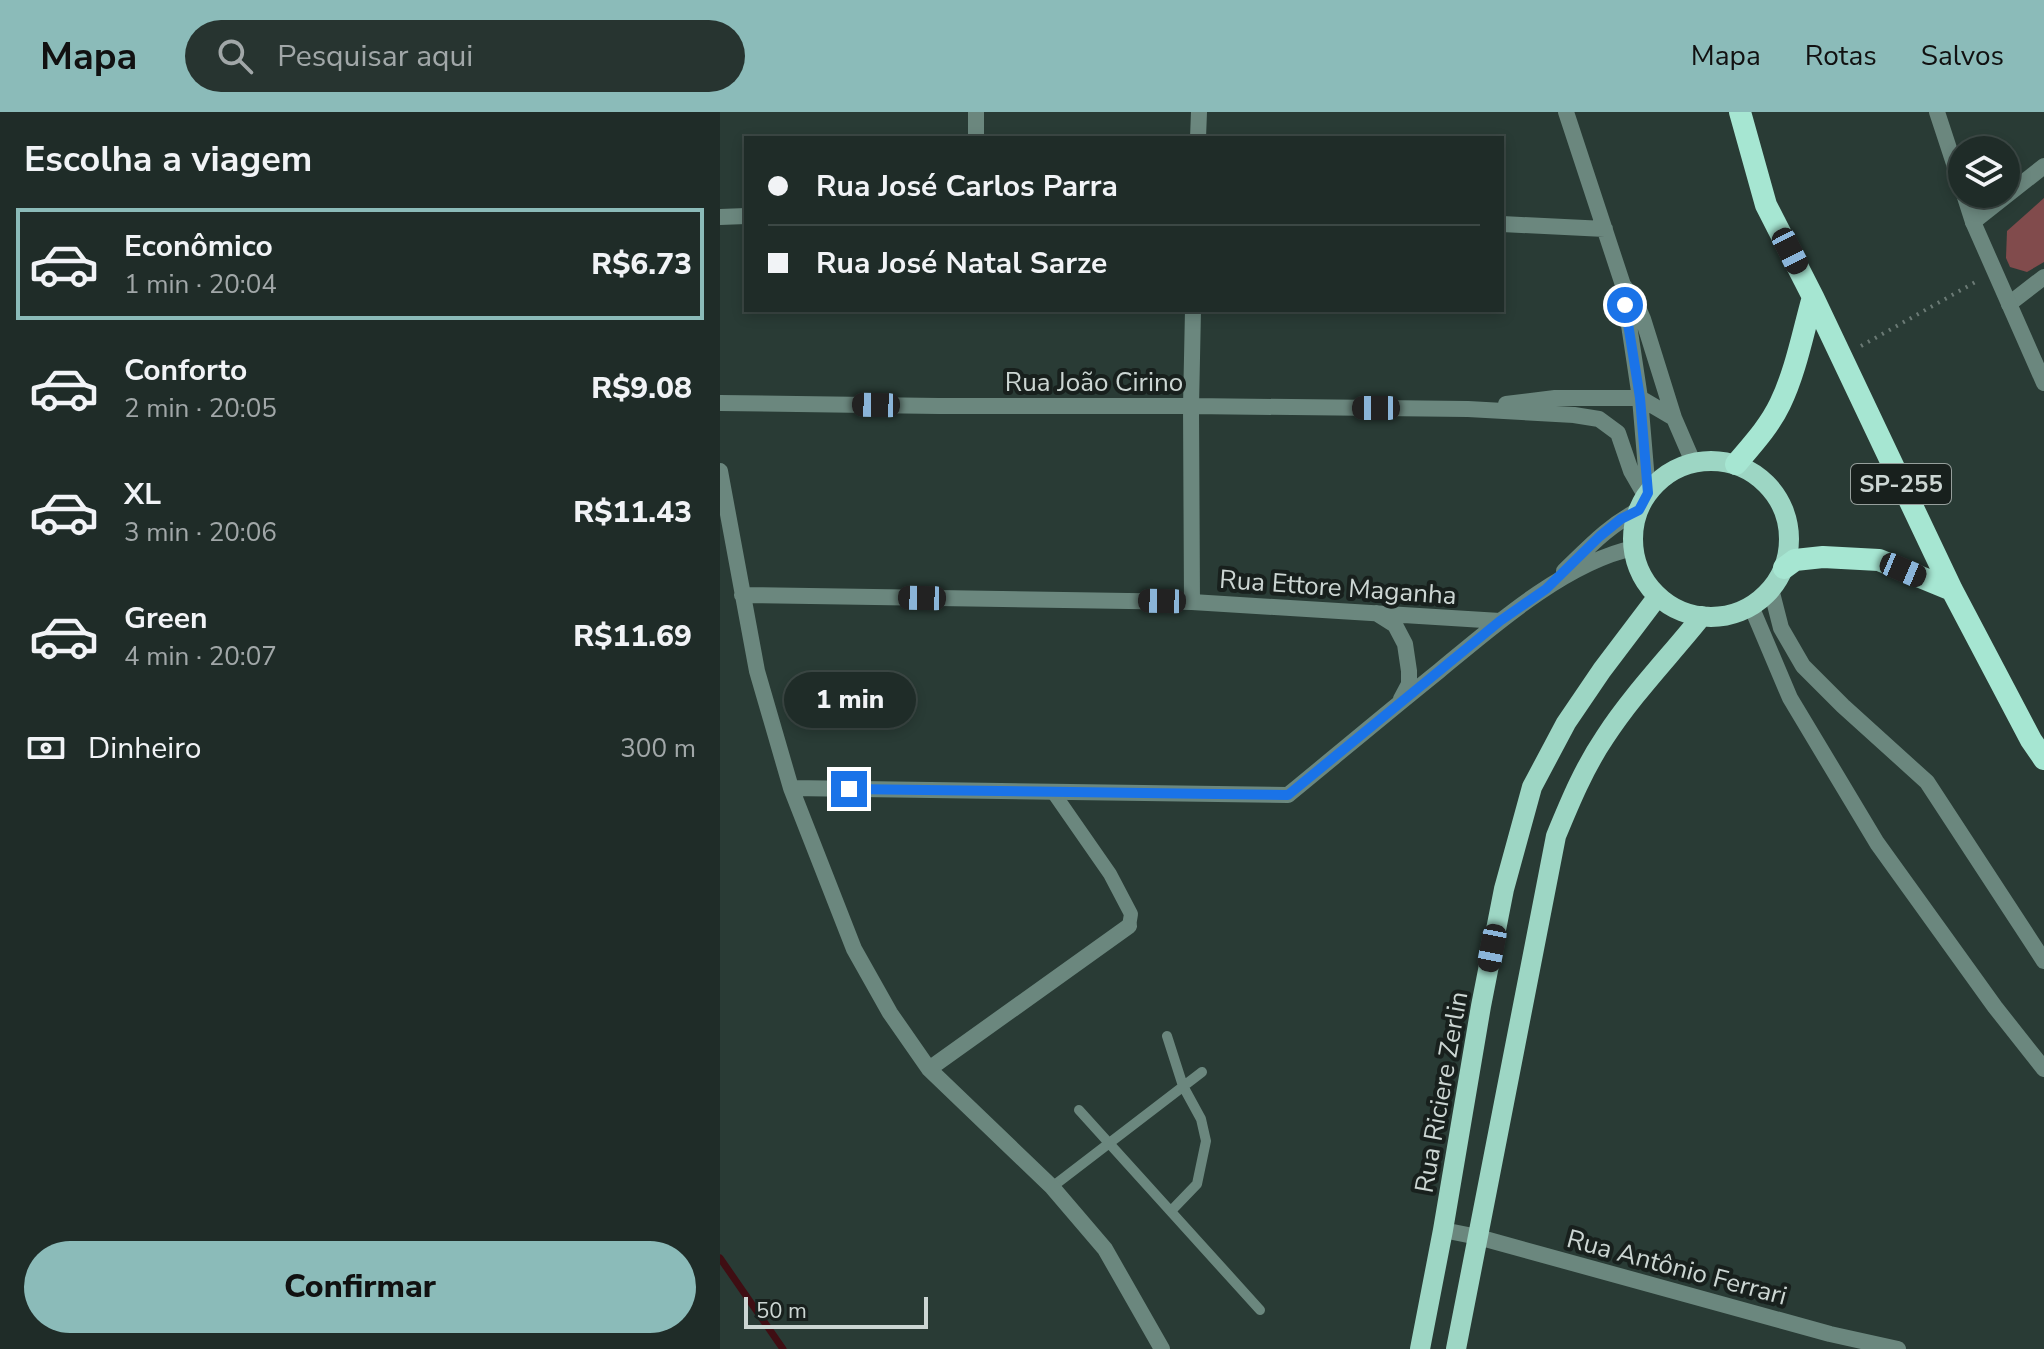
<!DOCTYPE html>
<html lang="pt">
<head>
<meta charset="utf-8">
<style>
  body { margin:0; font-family:"Nunito Sans",sans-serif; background:#273430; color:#f1f3f6; height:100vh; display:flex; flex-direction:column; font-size:30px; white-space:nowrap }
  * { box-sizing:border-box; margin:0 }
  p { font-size:26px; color:#a1a7a8 }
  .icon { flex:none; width:44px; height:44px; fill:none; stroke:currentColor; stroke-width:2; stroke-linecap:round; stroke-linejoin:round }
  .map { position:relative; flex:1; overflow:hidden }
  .side { display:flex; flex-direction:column; background:#1f2c28; width:720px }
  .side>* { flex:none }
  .hud { position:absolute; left:24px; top:24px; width:760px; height:176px; border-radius:0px; box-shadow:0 4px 12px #0003,0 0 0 2px #3c4845; display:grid; align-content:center; height:176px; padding:0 24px; background:#1f2c28 }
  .buttons { position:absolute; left:1228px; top:24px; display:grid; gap:16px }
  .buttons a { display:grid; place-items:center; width:72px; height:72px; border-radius:50%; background:#1f2c28; box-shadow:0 4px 12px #0003,0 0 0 2px #3c4845; font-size:40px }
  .scale { position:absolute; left:24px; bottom:20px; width:184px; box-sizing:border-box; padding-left:8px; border:4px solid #ccd6d3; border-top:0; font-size:22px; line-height:28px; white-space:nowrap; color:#ccd6d3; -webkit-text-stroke:6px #18201d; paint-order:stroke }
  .end { position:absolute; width:36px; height:36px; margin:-18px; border:10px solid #1a73e8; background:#fff; box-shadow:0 0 0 4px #fff }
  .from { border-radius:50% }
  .bubble { position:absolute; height:56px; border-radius:28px; background:#1f2c28; box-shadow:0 4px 12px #0003,0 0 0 2px #3c4845; font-size:26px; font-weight:800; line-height:56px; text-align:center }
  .car { position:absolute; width:24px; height:48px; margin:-24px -12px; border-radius:10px; box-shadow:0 0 6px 2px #0007; background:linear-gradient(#222 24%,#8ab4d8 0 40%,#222 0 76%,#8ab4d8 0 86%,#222 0) }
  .hud b { display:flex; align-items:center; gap:28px; height:76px; font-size:30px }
  .hud b+b { border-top:2px solid #3c4845 }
  .hud i { width:20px; height:20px; background:#f1f3f6 }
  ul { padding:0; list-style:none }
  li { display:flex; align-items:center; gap:24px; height:112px; margin:0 16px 12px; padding:0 8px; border:4px solid transparent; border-radius:0px }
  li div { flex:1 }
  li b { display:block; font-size:30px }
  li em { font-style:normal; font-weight:800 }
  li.current { border-color:#8bbbb9 }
  li>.icon { width:72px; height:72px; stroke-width:1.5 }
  h2 { padding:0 24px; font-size:36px; line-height:96px }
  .pay { display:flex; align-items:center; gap:20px; height:88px; padding:0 24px; font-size:30px }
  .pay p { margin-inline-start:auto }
  .cta { display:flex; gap:16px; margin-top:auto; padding:16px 24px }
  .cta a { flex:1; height:92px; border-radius:48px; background:#8bbbb9; color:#111; font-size:32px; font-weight:800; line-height:92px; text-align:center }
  header { display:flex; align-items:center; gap:48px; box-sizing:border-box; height:112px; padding:0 40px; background:#8bbbb9; color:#111 }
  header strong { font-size:38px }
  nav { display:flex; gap:44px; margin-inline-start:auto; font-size:28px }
  .search { width:560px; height:72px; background:#273430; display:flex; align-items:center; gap:20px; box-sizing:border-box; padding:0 28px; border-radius:44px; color:#a1a7a8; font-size:30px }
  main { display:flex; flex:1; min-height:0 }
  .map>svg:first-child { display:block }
  .green { fill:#814b4c }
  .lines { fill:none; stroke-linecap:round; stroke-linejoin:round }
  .stream { stroke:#3f0e13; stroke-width:7 }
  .path { stroke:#6b7a75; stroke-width:4; stroke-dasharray:2 6; stroke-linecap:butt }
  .service { stroke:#6b877e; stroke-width:10 }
  .pedestrian { stroke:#6b877e; stroke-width:14 }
  .minor { stroke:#6b877e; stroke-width:16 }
  .tertiary { stroke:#6b877e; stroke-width:16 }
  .primary { stroke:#9dd6c4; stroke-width:20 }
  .trunk { stroke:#a6e6d2; stroke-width:22 }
  .route { stroke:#1a73e8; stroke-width:10 }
  .labels { text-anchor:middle; stroke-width:8; stroke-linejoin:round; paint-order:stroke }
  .shield { fill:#18201d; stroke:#969f9c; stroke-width:2 }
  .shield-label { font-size:24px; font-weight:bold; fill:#ccd6d3 }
  .street-label { font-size:26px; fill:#ccd6d3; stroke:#18201d }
</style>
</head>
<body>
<header>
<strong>Mapa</strong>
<div class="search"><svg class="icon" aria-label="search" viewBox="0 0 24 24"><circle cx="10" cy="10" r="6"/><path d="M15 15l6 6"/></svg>Pesquisar aqui</div>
<nav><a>Mapa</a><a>Rotas</a><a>Salvos</a></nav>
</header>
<main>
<section class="side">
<h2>Escolha a viagem</h2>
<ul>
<li class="current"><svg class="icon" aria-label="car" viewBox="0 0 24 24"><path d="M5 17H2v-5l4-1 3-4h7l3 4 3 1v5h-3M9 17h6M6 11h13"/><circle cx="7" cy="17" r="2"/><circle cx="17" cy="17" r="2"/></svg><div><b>Econômico</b><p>1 min · 20:04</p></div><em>R$6.73</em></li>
<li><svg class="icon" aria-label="car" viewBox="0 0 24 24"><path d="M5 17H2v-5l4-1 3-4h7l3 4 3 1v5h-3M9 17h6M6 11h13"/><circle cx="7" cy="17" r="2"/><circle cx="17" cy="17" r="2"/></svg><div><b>Conforto</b><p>2 min · 20:05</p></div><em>R$9.08</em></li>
<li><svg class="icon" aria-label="car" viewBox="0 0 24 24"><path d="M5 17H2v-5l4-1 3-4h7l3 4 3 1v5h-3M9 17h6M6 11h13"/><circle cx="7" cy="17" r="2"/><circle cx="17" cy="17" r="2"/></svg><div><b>XL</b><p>3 min · 20:06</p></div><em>R$11.43</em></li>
<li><svg class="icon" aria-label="car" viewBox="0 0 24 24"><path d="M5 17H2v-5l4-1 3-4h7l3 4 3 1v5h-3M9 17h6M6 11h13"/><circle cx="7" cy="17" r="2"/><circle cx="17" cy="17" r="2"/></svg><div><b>Green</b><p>4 min · 20:07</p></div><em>R$11.69</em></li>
</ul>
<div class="pay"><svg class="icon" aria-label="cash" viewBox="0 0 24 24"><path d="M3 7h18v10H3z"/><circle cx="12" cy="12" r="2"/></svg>Dinheiro<p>300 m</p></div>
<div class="cta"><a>Confirmar</a></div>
</section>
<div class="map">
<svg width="1324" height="1237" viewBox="0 0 1324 1237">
  <rect width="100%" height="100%" fill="#293b35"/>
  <!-- green -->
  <path class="green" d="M1324 86V150L1307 160 1290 155 1286 146 1287 119Z"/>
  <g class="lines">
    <!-- stream -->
    <path class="stream" d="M0 1146 63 1237"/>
    <!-- path -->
    <path class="path" d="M1141 234 1259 168"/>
    <!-- service -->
    <path class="service" d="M447 924 463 974 481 1007 486 1029 477 1072 451 1099
      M359 998 540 1198
      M332 1075 482 960"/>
    <!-- pedestrian -->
    <path class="pedestrian" d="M333 680 390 762 411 802 409 814"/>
    <!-- minor -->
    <path class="minor" d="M846 0 903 173 920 286 928 381
      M256 26V0
      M478 26 479 0
      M0 105 26 104
      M1253 110 1324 54
      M782 112 885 117
      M904 174 916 191 923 207 954 306 973 350
      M1289 192 1324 165
      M0 291 219 294H471L748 297 854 303 879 307 898 321 911 359 926 385
      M786 292 835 286H920L954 306
      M0 359 37 559 71 676 134 837 170 901 209 957 332 1075 385 1137 442 1237
      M844 459C868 436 889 413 919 398
      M1051 477 1061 516 1083 554 1123 594 1207 670 1324 849
      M22 483 472 490 780 509
      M472 490 471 294 473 198
      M1031 494 1070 586 1157 731 1275 895 1324 957
      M656 501 675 513 685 532 689 559V572L681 587
      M71 676 568 683C618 642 668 600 719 559 772 515 846 450 914 436
      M209 957 409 814
      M723 1118 758 1125 1110 1222 1178 1237"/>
    <!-- tertiary -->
    <path class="tertiary" d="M1217 0 1242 76
      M1244 82 1253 110 1324 271"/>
    <!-- primary -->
    <path class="primary" d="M913 427a78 78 0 1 1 156 0a78 78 0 1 1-156 0Z
      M700 1237 723 1118 761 894 784 777 812 675 846 611 882 558 938 484
      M736 1237 836 724C850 690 864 656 885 625 913 582 950 544 982 504"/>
    <!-- trunk -->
    <path class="trunk" d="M1020 0 1046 93 1093 185 1232 478 1311 628 1324 647
      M1016 352C1032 333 1049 315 1060 292 1076 259 1083 220 1093 185
      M1064 456 1075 448 1103 445 1159 448 1232 478"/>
  </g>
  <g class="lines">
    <!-- route -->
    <path class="route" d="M129 677 568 683 780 509 826 477 880 424 901 407 919 398 928 381 920 286 905 193"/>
  </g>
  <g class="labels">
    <!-- shield labels -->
    <rect class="shield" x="1131" y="352" width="100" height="40" rx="6"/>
    <g class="shield-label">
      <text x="1181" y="380">SP-255</text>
    </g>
    <!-- street labels -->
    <g class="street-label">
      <text x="374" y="279">Rua João Cirino</text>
      <text transform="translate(618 475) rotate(4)" y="9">Rua Ettore Maganha</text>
      <text transform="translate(721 980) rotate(-80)" y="9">Rua Riciere Zerlin</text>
      <text transform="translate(957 1155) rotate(15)" y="9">Rua Antônio Ferrari</text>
    </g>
  </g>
</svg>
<div class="buttons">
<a><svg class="icon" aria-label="layers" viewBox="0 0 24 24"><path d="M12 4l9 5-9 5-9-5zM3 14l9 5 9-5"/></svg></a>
</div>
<div class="scale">50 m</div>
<i class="end from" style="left:905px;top:193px"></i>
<i class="end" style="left:129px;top:677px"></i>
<div class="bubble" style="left:64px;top:560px;width:132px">1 min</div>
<i class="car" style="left:1070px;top:139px;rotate:153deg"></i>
<i class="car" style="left:156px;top:293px;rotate:271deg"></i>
<i class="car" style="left:656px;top:296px;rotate:270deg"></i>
<i class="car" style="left:1183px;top:458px;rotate:113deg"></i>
<i class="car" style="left:202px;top:486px;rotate:271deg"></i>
<i class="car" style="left:442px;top:489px;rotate:271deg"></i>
<i class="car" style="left:772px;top:836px;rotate:191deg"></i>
<div class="hud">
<b><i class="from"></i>Rua José Carlos Parra</b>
<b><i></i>Rua José Natal Sarze</b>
</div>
</div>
</main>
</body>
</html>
